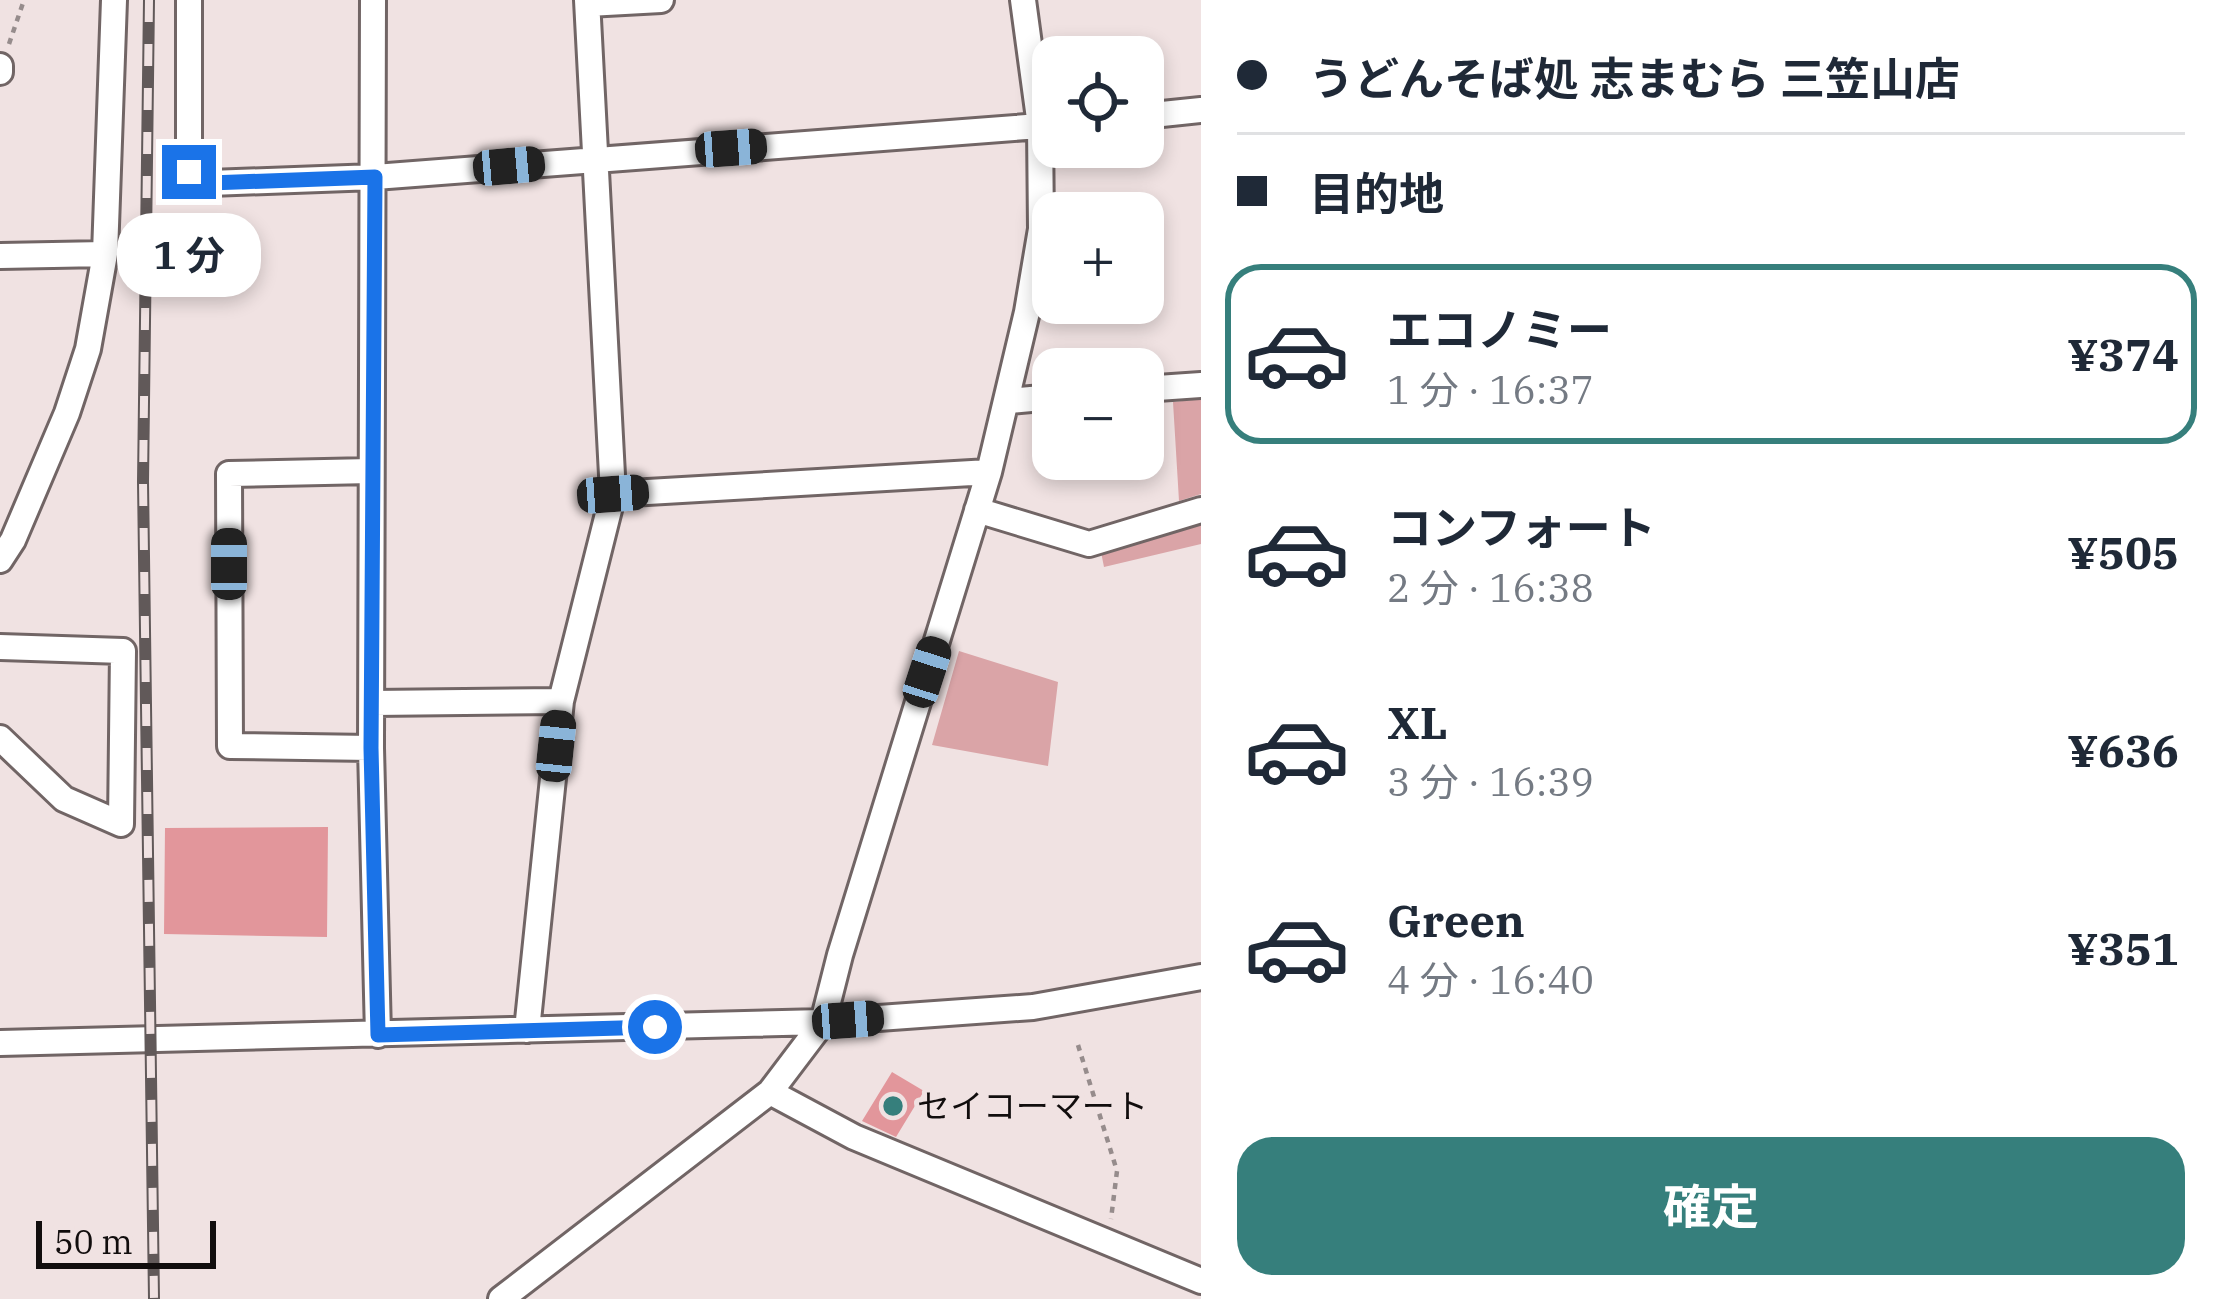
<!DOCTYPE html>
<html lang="ja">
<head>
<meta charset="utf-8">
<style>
  body { margin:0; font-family:"IBM Plex Serif","Noto Sans JP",serif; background:#f6f6f7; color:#1f2937; height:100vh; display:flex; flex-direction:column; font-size:45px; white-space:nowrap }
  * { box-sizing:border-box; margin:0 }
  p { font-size:39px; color:#747a83 }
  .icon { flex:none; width:66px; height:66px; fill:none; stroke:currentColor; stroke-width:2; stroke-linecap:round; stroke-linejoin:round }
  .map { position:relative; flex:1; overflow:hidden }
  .drawer { display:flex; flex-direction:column; background:#fff; width:1020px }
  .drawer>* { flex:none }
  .top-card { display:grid; align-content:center; height:264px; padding:0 36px; background:#fff }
  .tools { position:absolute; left:1032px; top:36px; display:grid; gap:24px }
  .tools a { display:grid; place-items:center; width:132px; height:132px; border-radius:24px; background:#fff; box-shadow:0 6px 18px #0003; font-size:60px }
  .scale { position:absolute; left:36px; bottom:30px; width:180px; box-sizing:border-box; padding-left:12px; border:6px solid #110d0d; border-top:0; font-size:33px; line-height:42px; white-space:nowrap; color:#110d0d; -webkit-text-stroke:9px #f0e2e2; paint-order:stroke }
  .end { position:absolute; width:54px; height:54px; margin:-27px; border:15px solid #1a73e8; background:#fff; box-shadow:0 0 0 6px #fff }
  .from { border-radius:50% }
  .bubble { position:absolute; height:84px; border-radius:36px; background:#fff; box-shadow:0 6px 18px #0003; font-size:39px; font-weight:700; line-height:84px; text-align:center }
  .car { position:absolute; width:36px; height:72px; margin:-36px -18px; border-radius:15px; box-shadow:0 0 9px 3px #0007; background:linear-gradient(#222 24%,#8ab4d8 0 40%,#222 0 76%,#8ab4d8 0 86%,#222 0) }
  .top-card b { display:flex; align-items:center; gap:42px; height:114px; font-size:45px }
  .top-card b+b { border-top:3px solid #e0e1e3 }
  .top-card i { width:30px; height:30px; background:#1f2937 }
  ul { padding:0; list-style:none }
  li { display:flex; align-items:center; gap:36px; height:180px; margin:0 24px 18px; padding:0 12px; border:6px solid transparent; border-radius:36px }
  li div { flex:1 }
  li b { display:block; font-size:45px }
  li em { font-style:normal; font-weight:700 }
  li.on { border-color:#367f7c }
  li>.icon { width:108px; height:108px; stroke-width:1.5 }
  .cta { display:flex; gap:24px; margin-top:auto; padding:24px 36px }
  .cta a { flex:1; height:138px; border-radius:36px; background:#367f7c; color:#fff; font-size:48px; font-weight:700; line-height:138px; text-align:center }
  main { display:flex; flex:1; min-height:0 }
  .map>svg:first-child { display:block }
  .green { fill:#daa4a7 }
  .building { fill:#e2969b }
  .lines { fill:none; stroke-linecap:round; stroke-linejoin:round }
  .minor-casing { stroke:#716565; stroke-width:30 }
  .path { stroke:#968c8c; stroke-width:4.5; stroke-dasharray:6 6; stroke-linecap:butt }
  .minor { stroke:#fff; stroke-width:24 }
  .rail-casing { stroke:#615959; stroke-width:12 }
  .rail { stroke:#f0e2e2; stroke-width:8; stroke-dasharray:22; stroke-linecap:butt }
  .route { stroke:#1a73e8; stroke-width:15 }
  .poi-dot { fill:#367f7c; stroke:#f0e2e2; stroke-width:4.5 }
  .labels { text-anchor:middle; stroke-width:10; stroke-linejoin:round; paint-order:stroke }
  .poi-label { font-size:33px; fill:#110d0d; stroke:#f0e2e2; text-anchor:start }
</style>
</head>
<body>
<main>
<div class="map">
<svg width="1201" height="1299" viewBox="0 0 1201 1299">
  <rect width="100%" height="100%" fill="#f0e2e2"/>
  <!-- green -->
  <path class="green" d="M1201 399V494L1179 501 1173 402Z
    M1201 519V544L1104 567 1100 547Z
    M959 651 1058 682 1048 766 932 745Z"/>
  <!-- building -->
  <path class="building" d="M328 827 327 937 164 934 165 828Z
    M892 1072 924 1091 896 1137 862 1121Z"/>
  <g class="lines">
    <!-- minor casing -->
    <g class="minor-casing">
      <path id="minor" d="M189 0V172L210 183 375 177 1053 125
        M373 0 371 748 378 1035
        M588 4 661 0
        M0 66V72
        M1143 116 1201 110
        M0 256 105 254
        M1143 389 1201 385
        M1009 401 1053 397
        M613 494 989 472
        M977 510 1089 544 1201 510
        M0 560 13 540 67 413 88 349 105 254 114 0
        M0 647 123 651 121 824 64 799 0 738
        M373 703 561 701
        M371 748 230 746 229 474 371 471
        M527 1030 561 701 613 494 587 0
        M0 1043 823 1022 1033 1007 1201 977
        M770 1092 854 1137 1201 1281
        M501 1299 770 1092 823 1022 840 955 989 472 1027 312 1041 229 1040 126 1023 0"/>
    </g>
    <!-- path -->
    <path class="path" d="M9 44 24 0
      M1078 1045 1117 1171 1111 1219"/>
    <!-- minor -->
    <use href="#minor" class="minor"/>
    <!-- rail casing -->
    <g class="rail-casing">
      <path id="rail" d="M149 0 143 482 154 1299"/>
    </g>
    <!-- rail -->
    <use href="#rail" class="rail"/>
  </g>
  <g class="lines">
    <!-- route -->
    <path class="route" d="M189 172 210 183 375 177 371 748 378 1035 655 1027"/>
  </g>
  <!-- markers -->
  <circle class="poi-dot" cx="893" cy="1106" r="12"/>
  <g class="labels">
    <!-- poi labels -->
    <g class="poi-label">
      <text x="917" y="1118">セイコーマート</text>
    </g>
  </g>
</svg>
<div class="tools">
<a><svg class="icon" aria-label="locate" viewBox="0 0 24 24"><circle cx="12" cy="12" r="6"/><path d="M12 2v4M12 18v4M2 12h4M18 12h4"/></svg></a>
<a>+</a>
<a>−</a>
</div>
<div class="scale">50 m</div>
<i class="end from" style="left:655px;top:1027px"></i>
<i class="end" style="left:189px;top:172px"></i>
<div class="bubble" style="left:117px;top:213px;width:144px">1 分</div>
<i class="car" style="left:731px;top:148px;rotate:86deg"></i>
<i class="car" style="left:509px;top:166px;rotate:85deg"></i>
<i class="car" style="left:613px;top:494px;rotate:86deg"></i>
<i class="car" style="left:229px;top:564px;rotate:0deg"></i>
<i class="car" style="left:927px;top:672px;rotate:18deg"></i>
<i class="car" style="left:556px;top:746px;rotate:6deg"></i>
<i class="car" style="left:848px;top:1020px;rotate:86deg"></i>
</div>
<section class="drawer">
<div class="top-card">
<b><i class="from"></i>うどんそば処 志まむら 三笠山店</b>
<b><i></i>目的地</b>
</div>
<ul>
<li class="on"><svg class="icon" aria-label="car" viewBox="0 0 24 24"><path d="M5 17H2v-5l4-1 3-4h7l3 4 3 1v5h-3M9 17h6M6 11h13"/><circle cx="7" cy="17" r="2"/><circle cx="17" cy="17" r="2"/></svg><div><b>エコノミー</b><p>1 分 · 16:37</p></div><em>¥374</em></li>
<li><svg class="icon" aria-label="car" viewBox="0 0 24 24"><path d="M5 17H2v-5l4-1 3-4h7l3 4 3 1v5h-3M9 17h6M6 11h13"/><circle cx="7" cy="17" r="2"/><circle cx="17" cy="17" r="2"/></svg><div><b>コンフォート</b><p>2 分 · 16:38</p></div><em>¥505</em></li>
<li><svg class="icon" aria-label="car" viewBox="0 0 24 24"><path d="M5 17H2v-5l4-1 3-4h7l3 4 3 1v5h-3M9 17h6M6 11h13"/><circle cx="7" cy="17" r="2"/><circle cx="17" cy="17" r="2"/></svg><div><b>XL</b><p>3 分 · 16:39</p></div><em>¥636</em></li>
<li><svg class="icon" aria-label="car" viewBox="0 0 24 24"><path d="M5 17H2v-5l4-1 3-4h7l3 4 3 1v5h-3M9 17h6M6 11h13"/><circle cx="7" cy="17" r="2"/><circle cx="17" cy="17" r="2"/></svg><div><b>Green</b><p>4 分 · 16:40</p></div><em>¥351</em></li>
</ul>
<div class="cta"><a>確定</a></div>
</section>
</main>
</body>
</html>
